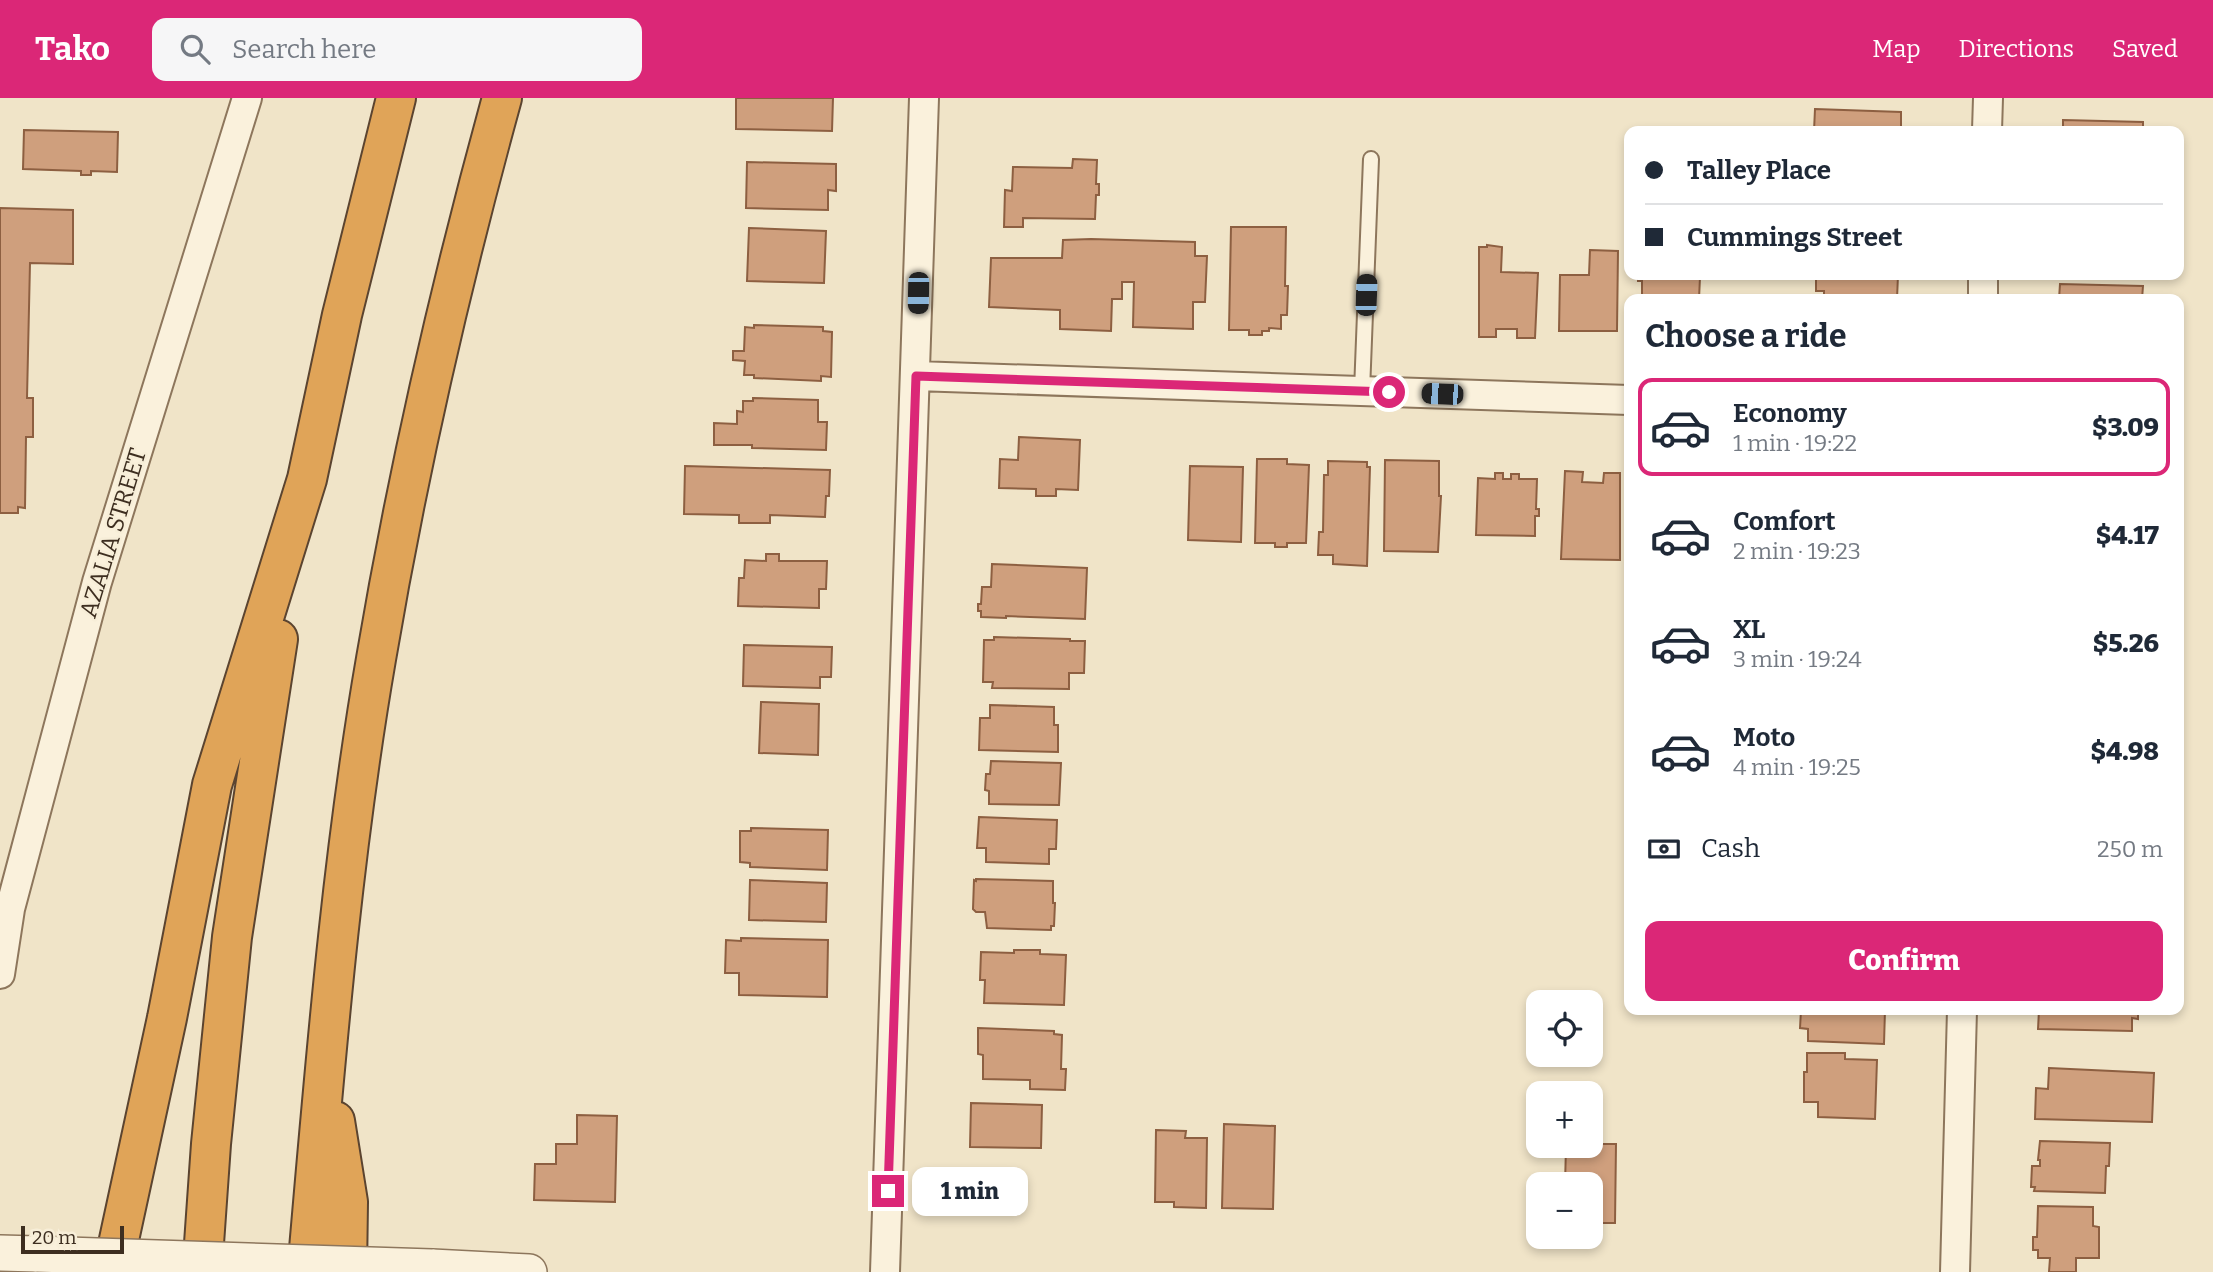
<!DOCTYPE html>
<html lang="en">
<head>
<meta charset="utf-8">
<style>
  body { margin:0; font-family:Bitter,serif; background:#f6f6f7; color:#1f2937; height:100vh; display:flex; flex-direction:column; font-size:26px; white-space:nowrap }
  * { box-sizing:border-box; margin:0 }
  p { font-size:23px; color:#747a83 }
  .icon { flex:none; width:38px; height:38px; fill:none; stroke:currentColor; stroke-width:2; stroke-linecap:round; stroke-linejoin:round }
  .map { position:relative; flex:1; overflow:hidden }
  .sheet { position:absolute; left:1624px; top:196px; width:560px; height:721px; display:flex; flex-direction:column; background:#fff; border-radius:14px; box-shadow:0 4px 10px #0003 }
  .sheet>* { flex:none }
  .top-card { position:absolute; left:1624px; top:28px; width:560px; height:154px; border-radius:14px; box-shadow:0 4px 10px #0003; display:grid; align-content:center; height:154px; padding:0 21px; background:#fff }
  .controls { position:absolute; left:1526px; top:892px; display:grid; gap:14px }
  .controls a { display:grid; place-items:center; width:77px; height:77px; border-radius:14px; background:#fff; box-shadow:0 4px 10px #0003; font-size:35px }
  .scale { position:absolute; left:21px; bottom:18px; width:103px; box-sizing:border-box; padding-left:7px; border:4px solid #3d2e20; border-top:0; font-size:19px; line-height:24px; white-space:nowrap; color:#3d2e20; -webkit-text-stroke:5px #f7eed8; paint-order:stroke }
  .end { position:absolute; width:32px; height:32px; margin:-16px; border:9px solid #db2777; background:#fff; box-shadow:0 0 0 4px #fff }
  .from { border-radius:50% }
  .bubble { position:absolute; height:49px; border-radius:14px; background:#fff; box-shadow:0 4px 10px #0003; font-size:23px; font-weight:800; line-height:49px; text-align:center }
  .car { position:absolute; width:21px; height:42px; margin:-21px -10px; border-radius:9px; box-shadow:0 0 5px 2px #0007; background:linear-gradient(#222 24%,#8ab4d8 0 40%,#222 0 76%,#8ab4d8 0 86%,#222 0) }
  .top-card b { display:flex; align-items:center; gap:24px; height:66px; font-size:26px }
  .top-card b+b { border-top:2px solid #e0e1e3 }
  .top-card i { width:18px; height:18px; background:#1f2937 }
  ul { padding:0; list-style:none }
  li { display:flex; align-items:center; gap:21px; height:98px; margin:0 14px 10px; padding:0 7px; border:4px solid transparent; border-radius:14px }
  li div { flex:1 }
  li b { display:block; font-size:26px }
  li em { font-style:normal; font-weight:800 }
  li.on { border-color:#db2777 }
  li>.icon { width:63px; height:63px; stroke-width:1.5 }
  h2 { padding:0 21px; font-size:32px; line-height:84px }
  .pay { display:flex; align-items:center; gap:18px; height:77px; padding:0 21px; font-size:26px }
  .pay p { margin-inline-start:auto }
  .cta { display:flex; gap:14px; margin-top:auto; padding:14px 21px }
  .cta a { flex:1; height:80px; border-radius:14px; background:#db2777; color:#fff; font-size:28px; font-weight:800; line-height:80px; text-align:center }
  header { display:flex; align-items:center; gap:42px; box-sizing:border-box; height:98px; padding:0 35px; background:#db2777; color:#fff }
  header strong { font-size:33px }
  nav { display:flex; gap:38px; margin-inline-start:auto; font-size:24px }
  .search { width:490px; height:63px; background:#f6f6f7; display:flex; align-items:center; gap:18px; box-sizing:border-box; padding:0 24px; border-radius:14px; color:#747a83; font-size:26px }
  .map>svg:first-child { display:block }
  .building { fill:#cf9f7d; stroke:#8d5f41; stroke-width:2 }
  .lines { fill:none; stroke-linecap:round; stroke-linejoin:round }
  .service-casing { stroke:#8d765c; stroke-width:18 }
  .minor-casing { stroke:#8d765c; stroke-width:32 }
  .tertiary-casing { stroke:#8d765c; stroke-width:38 }
  .motorway-casing { stroke:#5b4430; stroke-width:42 }
  .service { stroke:#faf1dc; stroke-width:14 }
  .minor { stroke:#faf1dc; stroke-width:28 }
  .tertiary { stroke:#faf1dc; stroke-width:35 }
  .motorway { stroke:#e0a458; stroke-width:38 }
  .tertiary-bridge-casing { stroke:#8d765c; stroke-width:38; stroke-linecap:butt }
  .tertiary-bridge { stroke:#faf1dc; stroke-width:35 }
  .route { stroke:#db2777; stroke-width:9 }
  .labels { text-anchor:middle; stroke-width:5; stroke-linejoin:round; paint-order:stroke }
  .street-label { font-size:24px; fill:#3d2e20; stroke:#f7eed8 }
</style>
</head>
<body>
<header>
<strong>Tako</strong>
<div class="search"><svg class="icon" aria-label="search" viewBox="0 0 24 24"><circle cx="10" cy="10" r="6"/><path d="M15 15l6 6"/></svg>Search here</div>
<nav><a>Map</a><a>Directions</a><a>Saved</a></nav>
</header>
<div class="map">
<svg width="2213" height="1174" viewBox="0 0 2213 1174">
  <rect width="100%" height="100%" fill="#f0e4c8"/>
  <!-- building -->
  <path class="building" d="M736 0H833L832 33 736 31Z
    M1815 11 1901 14V30H1913V33H1814Z
    M2063 22 2143 24V31L2154 33H2063Z
    M24 32 118 34 117 74 91 73V77H81V73L23 71Z
    M1073 61 1097 62 1096 86H1099V97H1096L1095 121 1023 120V129H1004L1005 92 1012 93 1013 69 1072 70Z
    M747 64 836 66V93L828 92V112L746 110Z
    M0 110 73 112V166L30 165 27 300H33V339H26L25 410 18 409V415H0Z
    M1231 129H1286L1285 188H1288L1287 217H1281V231L1269 230V233H1262V237H1249V232H1229Z
    M749 130 826 133 824 185 747 183Z
    M1091 141 1195 144V158H1207L1205 204H1193V231L1133 229 1134 184H1122V201H1112L1111 233 1060 231V212L989 209 991 160H1062L1063 142Z
    M1487 147 1502 149 1501 174 1538 175 1535 240H1517V231H1496V239H1479V149H1487Z
    M1590 152 1618 153 1617 233H1559L1560 177H1589Z
    M1638 177 1700 179 1699 201H1642V183H1638Z
    M1816 177H1898L1897 201H1824V193H1816Z
    M2060 186 2143 188 2142 201H2059Z
    M754 227 823 229V233L832 234 831 279 821 278V283L754 280V277H744L745 263 733 262V253H744L745 229 754 230Z
    M753 300 818 302V324H827L826 352 752 350V347H714V325L737 326V313L743 314V303H753Z
    M1019 339 1080 342 1078 392 1056 391V398H1036V391L999 390 1000 361 1018 362Z
    M1257 361H1287V366L1309 367 1306 445H1287V449H1275V445H1255Z
    M1385 362 1439 363V398H1441L1438 454 1384 453Z
    M1328 363 1367 364V369H1370L1367 468 1333 466V457H1318L1319 434H1323L1324 377H1328Z
    M685 368 830 372 829 398H826L825 419 770 417V425H739V417L684 416Z
    M1190 368 1243 369 1241 444 1188 442Z
    M1565 373 1583 374 1582 384 1603 385 1604 375H1620V462L1561 461Z
    M1495 375H1503V381H1511V376H1519V381H1537L1536 411H1539V418H1535V438L1476 437 1478 380 1495 381Z
    M766 456H779V463H827L826 491H819V510L738 508 739 480H744L745 462 766 463Z
    M992 466 1087 470 1085 521 1006 518V520L981 519V513H978V506H981L982 489H991Z
    M994 539 1070 541V543H1085L1084 575H1069V591L992 590 993 584H983L984 542H994Z
    M744 547 832 549 831 579H820V590L743 588Z
    M761 604 819 606 818 657 759 655Z
    M990 607 1054 609V627H1058V654L979 652 980 620H990Z
    M991 663 1061 665 1059 707 989 706V693L985 692 986 676H990Z
    M979 719 1057 722 1056 751H1049V766L986 764V750H977Z
    M751 730 828 732 827 772 750 769V765L740 764V733H751Z
    M976 781 1053 783V805H1055L1054 828H1051V832L987 830 985 814H976L973 811 974 782 976 783Z
    M750 782 827 785 826 824 749 822Z
    M741 840 828 842 827 899 739 897V875H725L726 842 741 843Z
    M1014 852H1040V856L1066 857 1064 907 984 905 985 882H980L981 854 1014 855Z
    M1801 912H1885L1884 946 1808 943V931L1800 930Z
    M2039 912H2138V921L2132 920V933L2038 931Z
    M978 930 1054 933V936L1062 937 1061 971H1066L1065 992 1030 991V982L983 981V957L978 956Z
    M1807 955H1845V961L1877 962 1875 1021 1818 1019V1004H1804V974H1807Z
    M2049 970 2154 975 2152 1024 2035 1021 2036 990 2048 991Z
    M971 1005 1042 1007 1041 1050 970 1049Z
    M577 1017 617 1018 615 1104 534 1102 535 1066H556V1046H577Z
    M1224 1026 1275 1028 1273 1111 1222 1110Z
    M1156 1032 1186 1033 1185 1040H1207L1206 1110 1174 1109V1104H1155Z
    M1591 1034H1594V1046H1616L1615 1125H1591V1087H1565L1566 1048H1591Z
    M2040 1043 2110 1045 2109 1068H2106L2105 1095 2034 1093 2035 1089H2031L2032 1068H2040V1062H2038Z
    M2038 1108 2093 1109V1128L2099 1129V1160H2076V1174H2049L2050 1160H2038V1152H2033V1139H2037Z"/>
  <g class="lines">
    <!-- service casing -->
    <g class="service-casing">
      <path id="service" d="M1362 293 1371 61"/>
    </g>
    <!-- minor casing -->
    <g class="minor-casing">
      <path id="minor" d="M1987 33 1988 0
        M1983 201V177
        M916 278 1629 302
        M0 876 10 811 97 484 247 0
        M885 1174 924 0
        M1955 1174 1962 912"/>
    </g>
    <!-- tertiary casing -->
    <g class="tertiary-casing">
      <path id="tertiary" d="M0 1155 37 1156
        M432 1169 529 1174"/>
    </g>
    <!-- motorway casing -->
    <g class="motorway-casing">
      <path id="motorway" d="M335 1023 348 1104 347 1174
        M112 1174 167 920 212 687 307 381 342 217 396 0
        M202 1174 211 1046 232 839 278 541
        M307 1174C325 969 341 763 376 561 408 372 451 185 502 0"/>
    </g>
    <!-- service -->
    <use href="#service" class="service"/>
    <!-- minor -->
    <use href="#minor" class="minor"/>
    <!-- tertiary -->
    <use href="#tertiary" class="tertiary"/>
    <!-- motorway -->
    <use href="#motorway" class="motorway"/>
    <!-- tertiary-bridge casing -->
    <g class="tertiary-bridge-casing">
      <path id="tertiary-bridge" d="M37 1156 432 1169"/>
    </g>
    <!-- tertiary-bridge -->
    <use href="#tertiary-bridge" class="tertiary-bridge"/>
  </g>
  <g class="lines">
    <!-- route -->
    <path class="route" d="M888 1093 916 278 1389 294"/>
  </g>
  <g class="labels">
    <!-- street labels -->
    <g class="street-label">
      <text transform="translate(113 435) rotate(-73)" y="8">AZALIA STREET</text>
    </g>
  </g>
</svg>
<div class="controls">
<a><svg class="icon" aria-label="locate" viewBox="0 0 24 24"><circle cx="12" cy="12" r="6"/><path d="M12 2v4M12 18v4M2 12h4M18 12h4"/></svg></a>
<a>+</a>
<a>−</a>
</div>
<div class="scale">20 m</div>
<i class="end from" style="left:1389px;top:294px"></i>
<i class="end" style="left:888px;top:1093px"></i>
<div class="bubble" style="left:912px;top:1069px;width:116px">1 min</div>
<i class="car" style="left:918px;top:195px;rotate:181deg"></i>
<i class="car" style="left:1366px;top:197px;rotate:2deg"></i>
<i class="car" style="left:1442px;top:296px;rotate:272deg"></i>
<div class="top-card">
<b><i class="from"></i>Talley Place</b>
<b><i></i>Cummings Street</b>
</div>
<section class="sheet">
<h2>Choose a ride</h2>
<ul>
<li class="on"><svg class="icon" aria-label="car" viewBox="0 0 24 24"><path d="M5 17H2v-5l4-1 3-4h7l3 4 3 1v5h-3M9 17h6M6 11h13"/><circle cx="7" cy="17" r="2"/><circle cx="17" cy="17" r="2"/></svg><div><b>Economy</b><p>1 min · 19:22</p></div><em>$3.09</em></li>
<li><svg class="icon" aria-label="car" viewBox="0 0 24 24"><path d="M5 17H2v-5l4-1 3-4h7l3 4 3 1v5h-3M9 17h6M6 11h13"/><circle cx="7" cy="17" r="2"/><circle cx="17" cy="17" r="2"/></svg><div><b>Comfort</b><p>2 min · 19:23</p></div><em>$4.17</em></li>
<li><svg class="icon" aria-label="car" viewBox="0 0 24 24"><path d="M5 17H2v-5l4-1 3-4h7l3 4 3 1v5h-3M9 17h6M6 11h13"/><circle cx="7" cy="17" r="2"/><circle cx="17" cy="17" r="2"/></svg><div><b>XL</b><p>3 min · 19:24</p></div><em>$5.26</em></li>
<li><svg class="icon" aria-label="car" viewBox="0 0 24 24"><path d="M5 17H2v-5l4-1 3-4h7l3 4 3 1v5h-3M9 17h6M6 11h13"/><circle cx="7" cy="17" r="2"/><circle cx="17" cy="17" r="2"/></svg><div><b>Moto</b><p>4 min · 19:25</p></div><em>$4.98</em></li>
</ul>
<div class="pay"><svg class="icon" aria-label="cash" viewBox="0 0 24 24"><path d="M3 7h18v10H3z"/><circle cx="12" cy="12" r="2"/></svg>Cash<p>250 m</p></div>
<div class="cta"><a>Confirm</a></div>
</section>
</div>
</body>
</html>
